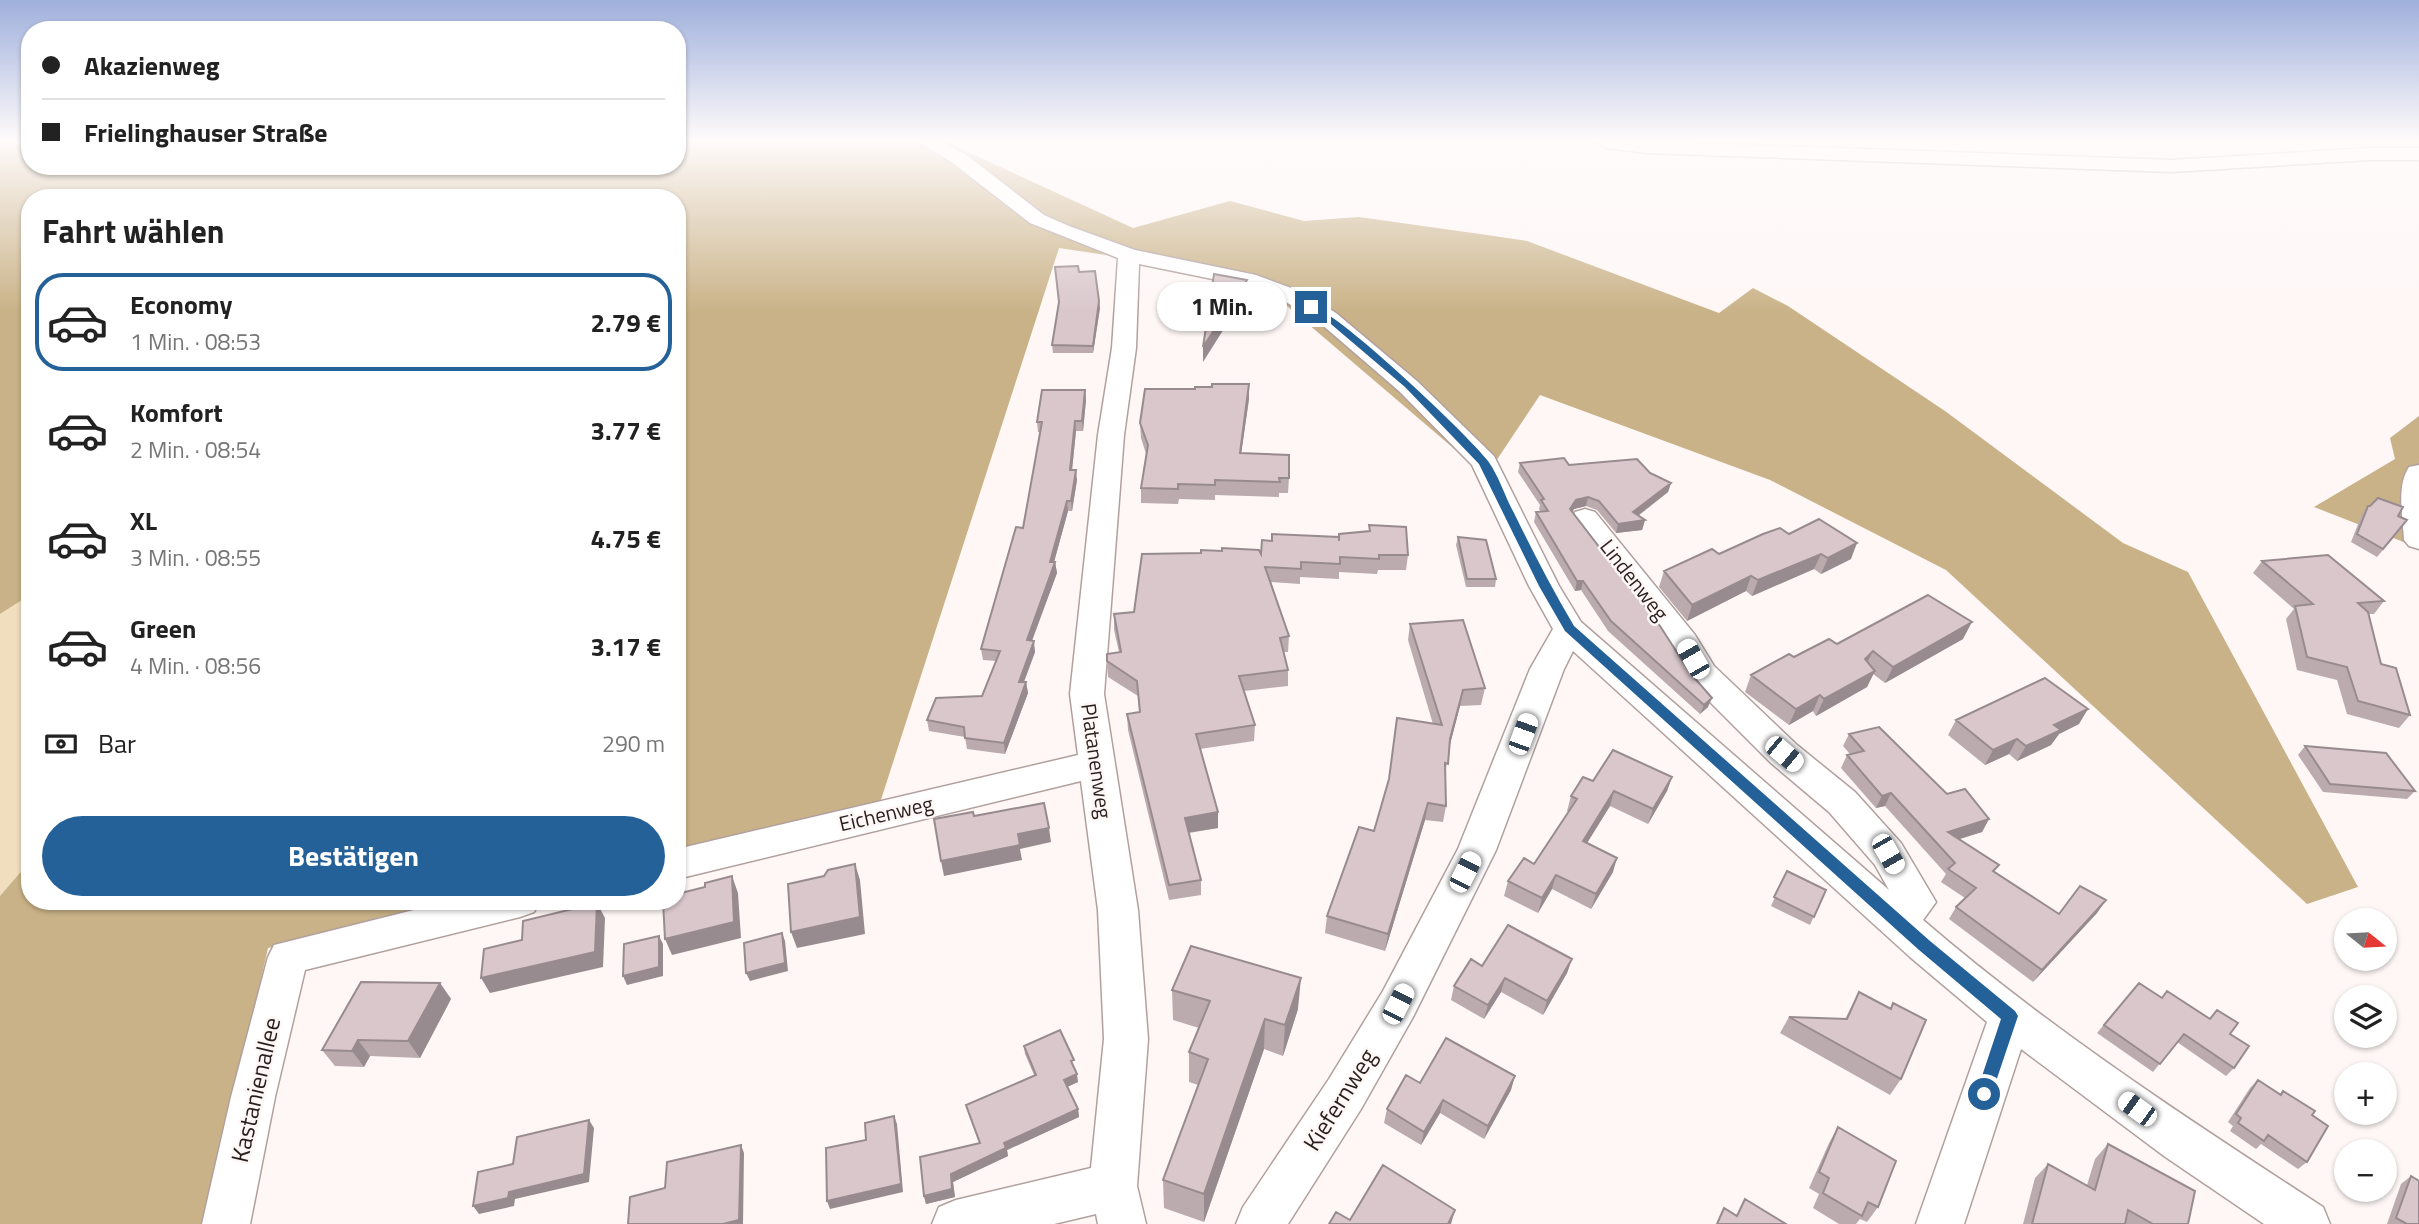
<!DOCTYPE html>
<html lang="de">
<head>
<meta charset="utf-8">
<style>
  body { margin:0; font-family:"Titillium Web",sans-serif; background:#f6f6f6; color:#222; height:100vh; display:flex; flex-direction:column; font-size:26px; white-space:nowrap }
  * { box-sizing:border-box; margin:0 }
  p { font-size:23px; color:#767676 }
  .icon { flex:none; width:38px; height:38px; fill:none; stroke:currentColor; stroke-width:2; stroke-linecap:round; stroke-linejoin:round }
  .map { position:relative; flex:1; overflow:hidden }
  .panel { position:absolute; left:21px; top:189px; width:665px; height:721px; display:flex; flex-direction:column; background:#fff; border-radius:28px; box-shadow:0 2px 5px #0004 }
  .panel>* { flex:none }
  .guide { position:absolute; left:21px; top:21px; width:665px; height:154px; border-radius:28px; box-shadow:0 2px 5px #0004; display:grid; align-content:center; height:154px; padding:0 21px; background:#fff }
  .needle { width:46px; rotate:108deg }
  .buttons { position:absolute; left:2334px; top:908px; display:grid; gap:14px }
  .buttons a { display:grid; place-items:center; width:63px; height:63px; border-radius:50%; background:#fff; box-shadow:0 2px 5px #0004; font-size:35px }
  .end { position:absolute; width:32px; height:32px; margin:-16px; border:9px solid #246198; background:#fff; box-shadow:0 0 0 4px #fff }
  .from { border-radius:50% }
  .bubble { position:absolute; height:49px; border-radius:24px; background:#fff; box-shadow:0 2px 5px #0004; font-size:23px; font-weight:700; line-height:49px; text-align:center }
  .car { position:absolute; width:21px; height:42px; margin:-21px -10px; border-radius:9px; box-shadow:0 0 5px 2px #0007; background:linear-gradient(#fff 24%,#345 0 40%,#fff 0 76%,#345 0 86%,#fff 0) }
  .guide b { display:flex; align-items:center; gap:24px; height:66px; font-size:26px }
  .guide b+b { border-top:2px solid #e0e0e0 }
  .guide i { width:18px; height:18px; background:#222 }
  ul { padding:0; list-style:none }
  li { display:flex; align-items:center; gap:21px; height:98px; margin:0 14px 10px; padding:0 7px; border:4px solid transparent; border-radius:28px }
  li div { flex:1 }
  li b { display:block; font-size:26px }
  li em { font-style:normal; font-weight:700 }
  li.active { border-color:#246198 }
  li>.icon { width:63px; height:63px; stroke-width:1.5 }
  h2 { padding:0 21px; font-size:32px; line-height:84px }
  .pay { display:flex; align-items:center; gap:18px; height:77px; padding:0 21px; font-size:26px }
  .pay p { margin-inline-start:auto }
  .action { display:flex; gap:14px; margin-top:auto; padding:14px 21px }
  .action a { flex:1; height:80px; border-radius:42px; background:#246198; color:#fff; font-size:28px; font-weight:700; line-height:80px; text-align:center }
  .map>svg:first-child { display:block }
  .green { fill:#f0debe }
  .forest { fill:#c9b287 }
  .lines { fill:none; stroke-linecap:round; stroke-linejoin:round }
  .minor-casing { stroke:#b2a09e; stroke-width:3 }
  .minor { fill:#fff; fill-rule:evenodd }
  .wall { fill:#bbabaf }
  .shaded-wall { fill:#988b8f }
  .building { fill:#d9c7cc; stroke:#988b8f; stroke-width:2 }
  .route { fill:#246198 }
  .labels { text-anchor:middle; stroke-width:5; stroke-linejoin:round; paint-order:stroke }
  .street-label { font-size:21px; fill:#261f1e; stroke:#fef7f6 }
  .near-street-label { font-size:24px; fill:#261f1e; stroke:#fef7f6 }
</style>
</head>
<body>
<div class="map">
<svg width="2419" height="1224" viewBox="0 0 2419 1224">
  <rect width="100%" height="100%" fill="#fef7f6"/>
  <!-- green -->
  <path class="green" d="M30 595V861L0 896V614Z"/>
  <!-- forest -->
  <path class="forest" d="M0 142H30V166H677V142H946L1133 228 1230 201 1304 221 1359 217 1487 235 1527 241 1719 313 1753 288 1788 306 1945 411 2123 543 2188 572 2358 887 2307 904 1946 570 1770 480 1540 395 1486 476 1253 277 1059 248 878 809 677 855V198H30V595L0 614Z
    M2419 416V548L2314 507 2395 459 2390 438Z
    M30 861V901H473L268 948 206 1224H0V896Z"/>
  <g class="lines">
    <!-- minor casing -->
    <g class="minor-casing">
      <path id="minor" d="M919 142H942L968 156 1044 215 1069 226 1135 250 1256 275 1302 292 1336 313 1417 381 1494 456 1559 586 1581 622 1889 890 1875 865 1829 812 1771 763 1690 682 1671 649 1571 518 1575 512 1585 509 1595 512 1695 635 1714 666 1797 745 1855 792 1901 843 1936 902 1923 920C2047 1027 2186 1118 2323 1207L2330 1224H2264L2164 1156 2021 1049 1964 1224H1916L1987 1022 1910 957 1573 651 1564 669 1496 850 1413 1017 1361 1109 1288 1224H1236L1243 1207 1329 1079 1383 991 1458 849 1530 669 1553 629 1529 586 1472 465 1399 391 1320 323 1286 302 1242 285 1139 264 1136 348 1124 435 1104 694 1138 910 1148 1039 1137 1186 1146 1224H1098L1096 1214 1054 1224H932L939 1207 956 1200 1091 1168 1104 1039 1098 910 1081 781 677 879V849L1078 755 1070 694 1098 435 1112 348 1118 258 1030 223 954 164Z
        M1597 142H1664L2172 160 2369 148H2419V160H2369L2172 172 1647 153 1606 148Z
        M2419 465V549L2409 546 2404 540C2403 518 2396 486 2409 467Z
        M450 901H540L534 912 520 917 305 970 275 1097 250 1224H202L231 1097 268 957 274 945Z"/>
    </g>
    <!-- minor -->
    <use href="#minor" class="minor"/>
  </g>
  <!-- wall -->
  <path class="wall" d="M1079 272 1100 308 1093 353H1053L1052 345Z
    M1085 390 1086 400 1083 431H1076L1072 470 1077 480 1072 511H1068L1054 562H1055L1057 573 1032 641 1035 652 1024 682H1026L1028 693 1005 754 967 749 965 737 929 731 927 720 982 696 996 661 983 660 981 649 1023 528 1040 432H1038L1037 422Z
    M1249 399 1241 453 1289 478 1288 493H1279V497L1215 495V500L1179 499 1178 504 1141 503V488L1146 454 1141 438 1140 423Z
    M1520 463 1569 465 1650 473 1671 483 1668 492 1638 516 1645 520 1642 530 1616 533 1597 510 1586 506 1574 509 1573 512 1708 707 1700 714 1608 631 1581 590 1575 591 1534 522 1536 512H1541L1539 509 1540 505 1518 472Z
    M2368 506 2401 529 2377 557 2351 542 2362 514Z
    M1369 525 1408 555 1406 570H1378L1377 574 1339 572V579L1300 577V584L1271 582 1289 636 1288 652H1284L1288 670V686L1244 691 1255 725 1254 741 1200 749 1218 828 1189 833 1201 880V895L1169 900 1128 730 1127 714 1139 712 1138 696 1108 677 1107 661 1119 652 1114 630V614L1134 612 1261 554 1272 541V534L1339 537 1369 532Z
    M1789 534 1851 559 1821 574 1814 569 1752 596 1746 591 1687 621 1659 587 1664 571 1719 554Z
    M1458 537 1496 579 1495 587H1466L1456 545Z
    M2262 561 2384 601 2374 614H2369L2381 664 2410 715 2399 728 2347 714 2337 680 2297 670 2286 619 2294 609 2253 573Z
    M1410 624 1485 688 1481 705 1460 706 1449 748 1445 776 1446 806 1443 822 1425 820 1385 951 1325 933 1327 916 1433 724 1408 640Z
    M1963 639 1885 683 1873 674 1867 687 1816 716 1813 711 1789 725 1745 692 1751 675 1794 657 1837 644Z
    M1956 720 2079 724 2059 734 2051 745 2017 761 2009 754 1985 765 1948 735Z
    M1849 734 1989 819 1982 832 1958 839 1999 865 1994 872 2059 914 2106 900 2097 913 2033 982 1949 919 1956 907 1965 898 1941 882 1946 874 1885 806 1876 808 1841 768 1847 755 1850 754 1843 746Z
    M2305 746 2415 791 2407 799 2323 792 2298 755Z
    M1672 777 1667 791 1648 824 1610 806 1587 843 1613 872 1591 909 1552 889 1538 913 1504 896 1508 881 1534 864 1569 812 1567 811 1571 796 1593 781Z
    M1787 871 1826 890 1810 925 1771 906Z
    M1572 959 1567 973 1543 1015 1501 992 1484 1019 1451 1000 1454 986 1482 966Z
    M440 983 451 999 420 1058 370 1056 364 1067 335 1066 322 1050Z
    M2139 983 2161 998 2209 1019 2217 1010 2230 1034 2234 1068 2226 1076 2177 1042 2153 1072 2097 1033Z
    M1172 990 1298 1009 1283 1056 1264 1049 1204 1222 1164 1208 1163 1180 1198 1085 1189 1082V1052L1199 1028 1173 1020Z
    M1859 992 1890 1008 1893 1003 1901 1079 1890 1095 1780 1033 1789 1017 1845 1019Z
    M1024 1046 1075 1068H1074L1078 1082 1067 1087 1078 1109 1079 1117 1007 1150 1008 1156 953 1182 955 1197 926 1204 924 1196 979 1143 968 1113 966 1105 1034 1075 1025 1054Z
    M2258 1080 2280 1094 2283 1091 2312 1115 2307 1162 2298 1169 2261 1144 2256 1149 2230 1131 2233 1126 2228 1122 2250 1088Z
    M1420 1083 1511 1090 1484 1139 1440 1113 1421 1145 1384 1123 1387 1109Z
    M1838 1127 1878 1207 1867 1222 1860 1219 1856 1224H1839L1813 1208 1819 1194 1809 1188 1829 1143Z
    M2108 1144 2188 1224H2023L2035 1178 2048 1164 2087 1185 2095 1159Z
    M2411 1176 2419 1224H2387L2401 1184Z"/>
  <!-- shaded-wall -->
  <path class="shaded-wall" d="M1247 280 1246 294 1203 362V347Z
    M1099 301 1100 308 1093 353V346Z
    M1249 384V399L1239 469 1240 453Z
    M1085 390 1086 400 1083 431 1082 421Z
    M1075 421 1076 431 1071 480 1070 470Z
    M1076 470 1077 480 1072 511 1071 501Z
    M1671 483 1668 492 1631 521 1633 512Z
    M1588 497 1586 506 1574 509 1568 518 1570 509 1576 500Z
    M1067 501 1068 511 1051 573 1050 562Z
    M1645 520 1642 530 1616 533 1618 524Z
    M1857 543 1851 559 1821 574 1828 558Z
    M1821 554 1814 569 1752 596 1758 580Z
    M1055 562 1057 573 1028 651 1027 640Z
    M1751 576 1746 591 1687 621 1692 605Z
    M1577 581H1583L1581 590 1575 591Z
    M1972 622 1963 639 1885 683 1893 667Z
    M1034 641 1035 652 1020 692 1019 682Z
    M1873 651 1865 667V659Z
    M1875 671 1867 687 1816 716 1824 699Z
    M1026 682 1028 693 1005 754 1004 743Z
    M1463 690 1460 706 1447 756 1450 739Z
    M1820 695 1813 711 1789 725 1796 709Z
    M1712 698 1708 707 1700 714 1704 705Z
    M2088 709 2079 724 2059 734 2051 745 2017 761 2026 746 2054 725Z
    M2017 739 2009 754 1985 765 1993 750Z
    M1672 777 1667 791 1648 824 1653 809Z
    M1614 791 1610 806 1579 856 1583 841Z
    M1891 793 1885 806 1876 808 1882 796Z
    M1428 803 1425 820 1385 951 1388 934Z
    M1218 812V828L1185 833V818Z
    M1989 819 1982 832 1941 845 1948 832Z
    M1049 828 1051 842 1020 849 1022 860 944 876 941 861 1018 834Z
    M1617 858 1613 872 1591 909 1596 894Z
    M855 864 860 880 865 934 797 948 791 932Z
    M1556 875 1552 889 1538 913 1542 898Z
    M732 876 738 893 741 938 672 955 665 939Z
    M2106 900 2097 913 2033 982 2042 970Z
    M597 903 605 918 603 967 490 993 481 978Z
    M782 933 785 941 788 971 750 981 746 973Z
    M659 936 663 944V976L627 985 623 976Z
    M1572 959 1567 973 1543 1015 1547 1001Z
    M1301 978 1298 1009 1283 1056 1285 1025Z
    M1505 978 1501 992 1484 1019 1488 1005Z
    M440 983 451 999 420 1058 408 1041Z
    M1265 1019 1264 1049 1204 1222V1194Z
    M358 1040 370 1056 364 1067 352 1051Z
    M1077 1074 1078 1082 1065 1088 1064 1080Z
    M1515 1076 1511 1090 1484 1139 1488 1126Z
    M1443 1100 1440 1113 1421 1145 1424 1132Z
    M1078 1109 1079 1117 1007 1150 1008 1156 953 1182 955 1197 926 1204 924 1196 951 1174 1004 1143Z
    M894 1116 897 1124 903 1192 830 1209 827 1201Z
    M589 1120 594 1128 589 1182 515 1199 514 1206 479 1214 473 1206 509 1192Z
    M741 1145 744 1153 743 1224H723Z
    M1455 1210 1451 1224H1448Z"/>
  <!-- building -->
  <path class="building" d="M1078 266 1079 272 1095 271 1099 301 1093 346 1052 345 1059 302 1055 267Z
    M1214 274 1247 280 1203 347Z
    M1212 384H1249L1240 453 1289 455V478H1279L1280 482 1215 480V485L1178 484V489L1141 488 1148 445 1140 423 1145 389H1195V387H1212Z
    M1042 390H1085L1082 421H1075L1070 470H1076L1071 501H1067L1050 562H1055L1027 640 1034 641 1019 682H1026L1004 743 965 738 964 727 927 720 936 698 982 696 1000 651 981 649 1016 527 1023 528 1042 422H1037Z
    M1564 458 1569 465 1637 459 1650 473 1671 483 1633 512 1645 520 1618 524 1599 501 1588 497 1576 500 1570 509 1660 626 1691 674 1712 698 1704 705 1611 621 1583 581H1577L1536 512 1548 511 1541 500 1544 499 1520 463Z
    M2378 498 2403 507 2398 516 2407 520 2383 549 2357 534 2368 506H2370Z
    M1819 519 1857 543 1828 558 1821 554 1758 580 1751 576 1692 605 1664 571 1712 549 1719 554 1763 534 1780 528 1789 534Z
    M1369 525 1406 527 1408 555H1379V559L1340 557V564L1301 562V569L1265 567 1289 636 1280 638 1288 670 1239 676 1255 725 1196 734 1218 812 1185 818 1201 880 1169 885 1127 714 1140 712 1137 681 1107 661V654L1121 652 1114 614 1134 612 1142 554 1201 553V550L1222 551V548L1259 550 1261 554 1262 540 1272 541V534L1339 537V541V534L1370 531Z
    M1458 537 1486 540 1496 579H1467Z
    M2328 555 2384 601 2358 603 2368 612 2381 664 2396 668 2410 715 2358 701 2347 667 2307 657 2295 606 2313 604 2262 561Z
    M1928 595 1972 622 1893 667 1873 651 1865 659 1875 671 1824 699 1820 695 1796 709 1751 675 1789 654 1794 657 1829 639 1837 644Z
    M1463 620 1485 688 1463 690 1450 739 1448 764 1445 763 1446 806 1428 803 1388 934 1327 916 1359 827 1374 831 1389 779 1397 718 1442 725 1410 624Z
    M2045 678 2088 709 2054 725 2061 730 2026 746 2017 739 1993 750 1956 720Z
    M1879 727 1947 794 1965 789 1989 819 1948 832 1999 865 1993 871 2059 914 2080 886 2106 900 2042 970 1956 907 1976 888 1948 869 1955 863 1891 793 1882 796 1847 755 1864 751 1849 734Z
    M2305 746 2386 753 2415 791 2330 784Z
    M1613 750 1672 777 1653 809 1614 791 1583 841 1617 858 1596 894 1556 875 1542 898 1508 881 1524 858 1534 864 1577 799 1571 796 1583 777 1593 781Z
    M1044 803 1049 828 1018 834 1020 845 941 861 934 819 973 812 974 816Z
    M855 864 860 917 791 932 788 884 824 876 828 870Z
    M1787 871 1826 890 1814 917 1774 897Z
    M732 876 734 922 665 939 663 901H677V894L705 887V883Z
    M597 903 595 952 481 978 484 949 522 940 523 921Z
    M1508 925 1572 959 1547 1001 1505 978 1488 1005 1454 986 1471 959 1482 966Z
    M782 933 785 963 746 973 744 943Z
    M659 936V967L623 976 624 944Z
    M1191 946 1301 978 1285 1025 1265 1019 1204 1194 1163 1180 1208 1059 1189 1052 1210 1001 1172 990Z
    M361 982 440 983 408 1041 358 1040 352 1051 322 1050Z
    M2139 983 2162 998 2167 991 2210 1019 2217 1010 2238 1023 2230 1034 2249 1046 2234 1068 2184 1034 2160 1064 2104 1025Z
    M1859 992 1891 1009 1893 1003 1926 1020 1901 1079 1789 1017 1847 1019Z
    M1060 1030 1074 1060 1071 1061 1077 1074 1064 1080 1078 1109 1004 1143 1006 1148 951 1174 952 1189 924 1196 920 1157 980 1143 966 1105 1036 1075 1024 1046Z
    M1446 1038 1515 1076 1488 1126 1443 1100 1424 1132 1387 1109 1406 1075 1420 1083Z
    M2258 1080 2281 1095 2283 1091 2315 1111 2312 1115 2328 1126 2307 1162 2268 1135 2264 1141 2238 1123 2241 1118 2236 1114Z
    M894 1116 901 1184 827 1201 826 1148 866 1140 865 1123Z
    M589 1120 584 1174 509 1192 508 1198 473 1206 478 1172 513 1164 517 1137Z
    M1838 1127 1896 1161 1878 1207 1868 1202 1862 1216 1823 1193 1829 1178 1819 1172Z
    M2108 1144 2195 1191 2188 1224H2153L2128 1210 2125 1224H2032L2048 1164 2095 1190Z
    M741 1145 739 1220 723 1224H628L630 1197 665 1188 667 1162Z
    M1383 1165 1455 1210 1448 1224H1329L1336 1212 1350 1220Z
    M2411 1176 2419 1181V1224H2407L2396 1218Z
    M1745 1199 1786 1224H1717L1724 1208 1737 1216Z"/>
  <!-- sky -->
  <linearGradient id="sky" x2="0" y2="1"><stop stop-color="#9fb0dc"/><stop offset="0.45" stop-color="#fffbfb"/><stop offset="1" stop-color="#fffbfb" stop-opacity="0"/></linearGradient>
  <rect width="2419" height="313" fill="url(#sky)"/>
  <!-- route -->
  <path class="route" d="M1308 305C1332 305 1469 436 1488 461 1499 476 1505 497 1514 513 1533 552 1552 589 1574 626L1930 941 2015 1011 2018 1016 1990 1099 1984 1102 1978 1099 1976 1094 2001 1019 1919 950 1565 631 1539 586 1479 464 1405 387 1325 319 1308 309Z"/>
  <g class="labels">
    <!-- street labels -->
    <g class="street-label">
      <text transform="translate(1634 580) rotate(52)" y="7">Lindenweg</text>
      <text transform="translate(1096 761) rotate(82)" y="7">Platanenweg</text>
      <text transform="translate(886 814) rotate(-13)" y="7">Eichenweg</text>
    </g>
    <!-- near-street labels -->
    <g class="near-street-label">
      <text transform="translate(256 1090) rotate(-77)" y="8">Kastanienallee</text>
      <text transform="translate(1340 1100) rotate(-58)" y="8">Kiefernweg</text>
    </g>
  </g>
</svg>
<div class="buttons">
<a><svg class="needle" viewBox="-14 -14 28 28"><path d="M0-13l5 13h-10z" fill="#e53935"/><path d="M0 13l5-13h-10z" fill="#767676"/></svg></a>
<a><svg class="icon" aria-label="layers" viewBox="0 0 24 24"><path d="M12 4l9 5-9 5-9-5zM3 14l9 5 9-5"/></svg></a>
<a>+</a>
<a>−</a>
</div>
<i class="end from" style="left:1984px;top:1094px"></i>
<i class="end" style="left:1311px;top:307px"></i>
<div class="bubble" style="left:1157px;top:282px;width:130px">1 Min.</div>
<i class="car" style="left:1693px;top:659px;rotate:330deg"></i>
<i class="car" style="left:1523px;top:734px;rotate:20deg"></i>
<i class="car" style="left:1784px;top:754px;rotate:130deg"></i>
<i class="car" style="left:1888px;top:854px;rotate:150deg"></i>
<i class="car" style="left:1465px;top:872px;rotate:27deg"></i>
<i class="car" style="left:1398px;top:1004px;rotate:27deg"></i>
<i class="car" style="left:2137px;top:1109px;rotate:306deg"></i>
<div class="guide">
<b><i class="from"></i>Akazienweg</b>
<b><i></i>Frielinghauser Straße</b>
</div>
<section class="panel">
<h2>Fahrt wählen</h2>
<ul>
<li class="active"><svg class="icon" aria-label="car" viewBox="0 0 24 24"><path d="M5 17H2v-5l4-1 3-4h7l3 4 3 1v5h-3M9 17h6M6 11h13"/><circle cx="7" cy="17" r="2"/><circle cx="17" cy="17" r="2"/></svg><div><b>Economy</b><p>1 Min. · 08:53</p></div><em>2.79 €</em></li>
<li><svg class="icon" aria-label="car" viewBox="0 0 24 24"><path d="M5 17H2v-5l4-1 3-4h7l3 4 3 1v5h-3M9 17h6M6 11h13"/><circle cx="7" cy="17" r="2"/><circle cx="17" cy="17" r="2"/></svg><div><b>Komfort</b><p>2 Min. · 08:54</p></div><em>3.77 €</em></li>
<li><svg class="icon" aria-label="car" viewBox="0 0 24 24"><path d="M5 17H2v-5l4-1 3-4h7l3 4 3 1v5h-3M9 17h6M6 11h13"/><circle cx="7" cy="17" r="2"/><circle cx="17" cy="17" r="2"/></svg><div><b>XL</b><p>3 Min. · 08:55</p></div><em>4.75 €</em></li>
<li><svg class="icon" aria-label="car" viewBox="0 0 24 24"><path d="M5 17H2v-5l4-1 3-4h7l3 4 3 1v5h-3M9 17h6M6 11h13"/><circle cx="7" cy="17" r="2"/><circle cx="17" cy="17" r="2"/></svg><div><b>Green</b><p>4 Min. · 08:56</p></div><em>3.17 €</em></li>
</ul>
<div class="pay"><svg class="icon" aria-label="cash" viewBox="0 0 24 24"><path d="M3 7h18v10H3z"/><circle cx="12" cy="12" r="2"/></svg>Bar<p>290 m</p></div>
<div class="action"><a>Bestätigen</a></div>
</section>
</div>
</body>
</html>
